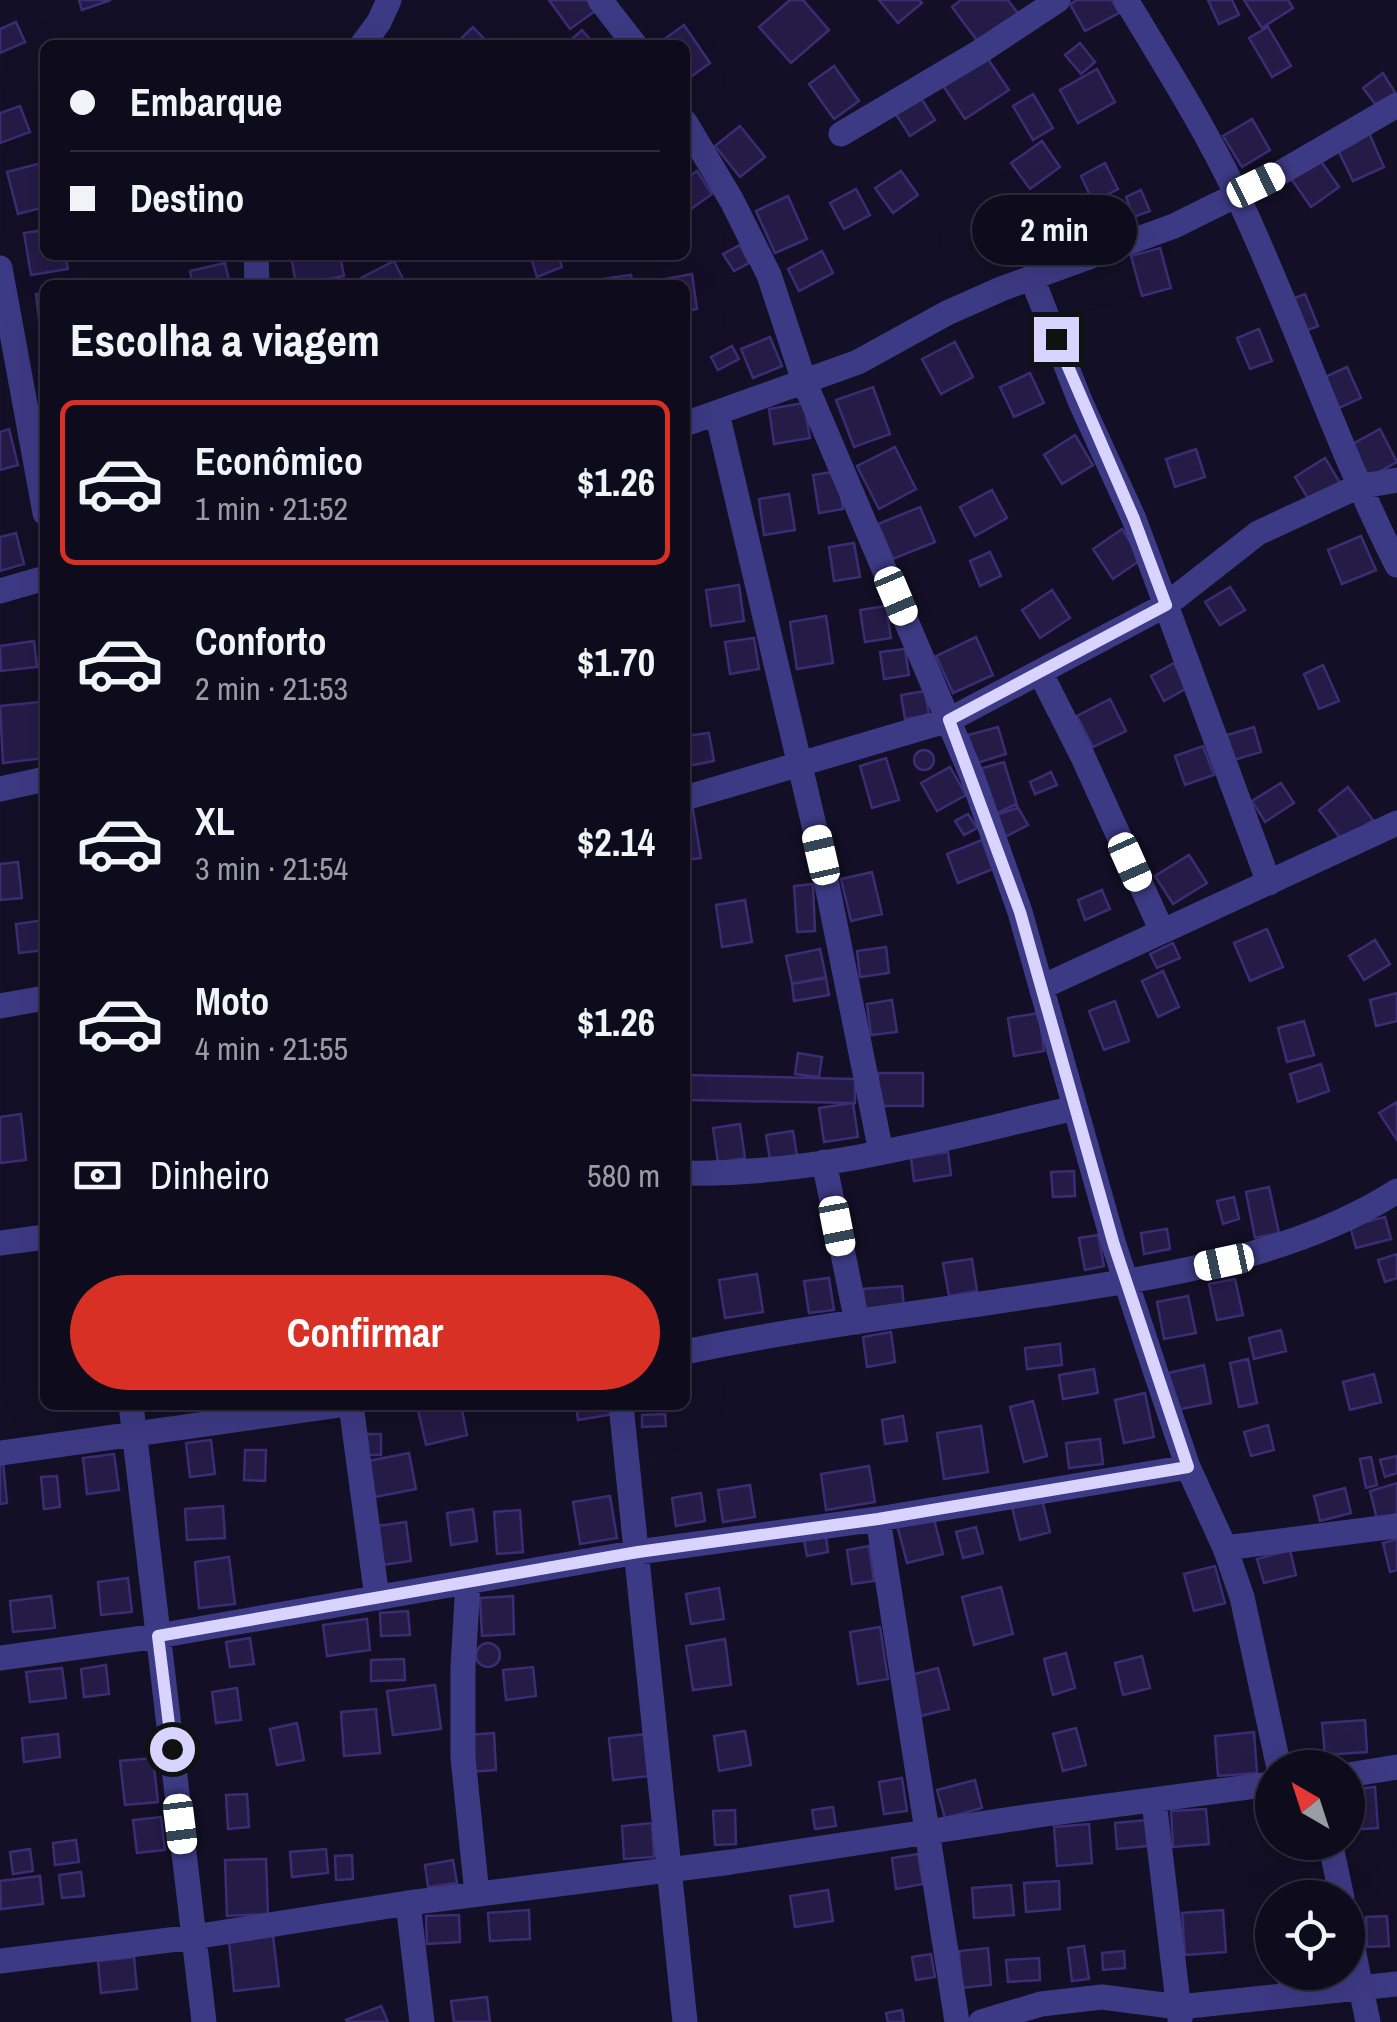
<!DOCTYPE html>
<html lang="pt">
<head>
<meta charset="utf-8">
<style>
  body { margin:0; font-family:"Archivo Narrow",sans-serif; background:#1c1929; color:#f1f3f6; height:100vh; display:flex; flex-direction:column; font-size:38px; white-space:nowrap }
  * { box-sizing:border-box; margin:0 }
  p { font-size:32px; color:#9b9ba3 }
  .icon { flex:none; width:55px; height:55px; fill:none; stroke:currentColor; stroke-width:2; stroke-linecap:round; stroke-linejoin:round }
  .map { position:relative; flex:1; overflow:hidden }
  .side { position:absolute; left:40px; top:280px; width:650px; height:1130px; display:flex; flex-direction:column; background:#0e0b1c; border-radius:15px; box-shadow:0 10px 40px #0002,0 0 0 2px #2e2b3b }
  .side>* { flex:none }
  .top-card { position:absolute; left:40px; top:40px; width:650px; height:220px; border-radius:15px; box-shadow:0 10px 40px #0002,0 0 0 2px #2e2b3b; display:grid; align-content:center; height:220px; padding:0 30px; background:#0e0b1c }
  .needle { width:65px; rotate:321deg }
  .controls { position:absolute; left:1255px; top:1750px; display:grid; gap:20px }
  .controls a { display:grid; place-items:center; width:110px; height:110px; border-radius:50%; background:#0e0b1c; box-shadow:0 10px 40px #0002,0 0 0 2px #2e2b3b; font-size:50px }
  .end { position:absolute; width:45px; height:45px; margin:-22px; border:12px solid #d9d4ff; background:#111; box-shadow:0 0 0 5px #111 }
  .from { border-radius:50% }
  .bubble { position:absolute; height:70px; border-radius:35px; background:#0e0b1c; box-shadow:0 10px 40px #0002,0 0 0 2px #2e2b3b; font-size:32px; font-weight:800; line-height:70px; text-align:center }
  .car { position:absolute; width:30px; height:60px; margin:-30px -15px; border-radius:12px; box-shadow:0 0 8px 2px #0007; background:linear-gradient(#fff 24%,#345 0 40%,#fff 0 76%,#345 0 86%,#fff 0) }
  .top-card b { display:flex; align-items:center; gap:35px; height:95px; font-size:38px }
  .top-card b+b { border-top:2px solid #2e2b3b }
  .top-card i { width:25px; height:25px; background:#f1f3f6 }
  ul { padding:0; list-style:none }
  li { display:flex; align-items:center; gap:30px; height:165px; margin:0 20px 15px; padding:0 10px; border:5px solid transparent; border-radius:15px }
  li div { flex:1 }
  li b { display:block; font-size:38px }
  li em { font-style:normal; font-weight:800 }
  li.active { border-color:#d93025 }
  li>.icon { width:90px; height:90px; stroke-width:1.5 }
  h2 { padding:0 30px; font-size:45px; line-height:120px }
  .pay { display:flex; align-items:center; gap:25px; height:110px; padding:0 30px; font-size:38px }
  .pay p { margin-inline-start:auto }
  .primary-button { display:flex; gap:20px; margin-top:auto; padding:20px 30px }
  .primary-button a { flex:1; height:115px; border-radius:60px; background:#d93025; color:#fff; font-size:40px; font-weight:800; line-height:115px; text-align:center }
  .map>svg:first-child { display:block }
  .building { fill:#241b47; stroke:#3b2d73; stroke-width:2.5 }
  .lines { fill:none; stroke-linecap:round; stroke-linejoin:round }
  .minor { stroke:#3d3a85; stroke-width:25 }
  .route { stroke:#d9d4ff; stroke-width:12 }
</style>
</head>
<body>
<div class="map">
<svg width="1397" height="2022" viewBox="0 0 1397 2022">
  <rect width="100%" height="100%" fill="#130f26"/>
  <!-- building -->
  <path class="building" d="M79 0H111L82 10Z
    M549 0H587L595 11 570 29Z
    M790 0H803L829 30 791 63 759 27Z
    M879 0H919L922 3 898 23Z
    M961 0H1008L1020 16 981 46 952 7Z
    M1077 0H1112L1119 13 1085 31 1070 4Z
    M1208 0H1232L1239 15 1219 24Z
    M1244 0H1288L1293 8 1262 28Z
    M16 22 25 42 0 53V29Z
    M684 25 710 63 685 81V45H656Z
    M473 27 490 45H454Z
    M1268 27 1291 66 1272 77 1249 38Z
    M582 30 595 45H565Z
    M1080 43 1095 62 1081 74 1065 55Z
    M986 56 1009 90 965 119 942 84Z
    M834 66 859 101 834 119 809 84Z
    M1097 69 1115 102 1078 123 1060 90Z
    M1383 73 1397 96 1379 109 1363 88Z
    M918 93 935 120 910 136 893 110Z
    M1033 94 1053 128 1033 140 1013 106Z
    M20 106 30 132 0 143V113Z
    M1252 119 1270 150 1242 167 1223 136Z
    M740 126 765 157 740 177 715 146Z
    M1369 133 1384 167 1353 181 1337 148Z
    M1042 141 1060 167 1030 189 1011 163Z
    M1318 157 1339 187 1311 207 1290 177Z
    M45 162V207L18 214 7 172Z
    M1105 163 1118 189 1093 202 1081 176Z
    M697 171 712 194 687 212 685 179Z
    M901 171 918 195 893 213 875 188Z
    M856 189 870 215 844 229 830 203Z
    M1141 190 1150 211 1134 217 1126 197Z
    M788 196 807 239 775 253 756 211Z
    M45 230V255H65L68 269 31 275 24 233Z
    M740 245 749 263 734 271 723 254Z
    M1160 248 1171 288 1142 296 1131 256Z
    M822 251 833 273 799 291 788 269Z
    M291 255H340L344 276 296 285Z
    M530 255H558L562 267 537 277Z
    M394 261 406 285H365L361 278Z
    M225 263 230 285H193L190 271Z
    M692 274 697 309 685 311V285H666L665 279Z
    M631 275 633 285H582V282Z
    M45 293V342L42 343 36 294Z
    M1305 294 1318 326 1298 334 1284 302Z
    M1259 329 1272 361 1250 369 1237 338Z
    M770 337 782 366 753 378 741 349Z
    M955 342 973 377 941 394 922 359Z
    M732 346 739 359 718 370 711 357Z
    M1347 367 1361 398 1330 412 1316 381Z
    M1030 373 1044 403 1014 417 1000 387Z
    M873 387 890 434 854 447 836 400Z
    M804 403 810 438 774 444 769 409Z
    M9 429 18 465 0 470V432Z
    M1380 429 1397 462 1364 480 1347 447Z
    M1075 435 1093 465 1062 484 1044 455Z
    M895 447 916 489 879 509 857 466Z
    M1196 449 1205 477 1175 487 1166 459Z
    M1325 458 1342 486 1312 505 1295 477Z
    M838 471 843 509 819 513 813 475Z
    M992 490 1007 518 975 536 960 507Z
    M789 494 795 530 764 535 759 499Z
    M920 507 935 542 893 559 878 524Z
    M1122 529 1142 559 1113 579 1093 549Z
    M16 533 24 564 0 571V537Z
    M1361 536 1376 570 1342 584 1328 550Z
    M854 543 860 577 834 581 829 547Z
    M990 552 1001 576 980 586 970 561Z
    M739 585 744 621 711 626 706 590Z
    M1230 587 1245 610 1220 625 1205 602Z
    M1052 590 1070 618 1040 638 1022 610Z
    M886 606 891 638 865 642 860 610Z
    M826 616 833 663 797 669 790 622Z
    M976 637 993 675 953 693 936 656Z
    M754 638 759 669 730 674 725 642Z
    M34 641 37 667 1 671 0 646Z
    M905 649 909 675 884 679 880 652Z
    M1174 663 1187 688 1164 701 1151 676Z
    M1323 665 1339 701 1319 709 1304 674Z
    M925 691 929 715 905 719 901 695Z
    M1110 699 1126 731 1093 747 1077 716Z
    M39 702 45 758 3 763 0 706Z
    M998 727 1006 754 977 763 968 735Z
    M1254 727 1261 752 1234 760 1227 735Z
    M709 733 714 761 688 766 685 736Z
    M1203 746 1214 775 1185 785 1175 756Z
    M914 760a10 10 0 1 1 20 0a10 10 0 1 1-20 0Z
    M886 758 899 800 872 808 860 766Z
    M1004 762 1018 808 993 816 979 769Z
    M950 767 966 795 937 811 921 783Z
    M1051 772 1057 785 1035 794 1030 782Z
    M1281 783 1294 803 1265 822 1252 801Z
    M1348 787 1373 820 1343 842 1319 810Z
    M1016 804 1028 825 1003 838 992 816Z
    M693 810 701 858 685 860V811Z
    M968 814 977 828 964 835 955 821Z
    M982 840 993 869 958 883 947 854Z
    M1189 855 1207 883 1173 904 1155 876Z
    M18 862 22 898 0 900V864Z
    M872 872 882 914 851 921 841 879Z
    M813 884 815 931 797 932 794 886Z
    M1102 890 1110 909 1085 920 1078 900Z
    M745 900 752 942 722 947 716 905Z
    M45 920V950L19 953 16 924Z
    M1267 929 1283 967 1250 981 1234 943Z
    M1375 940 1390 964 1364 980 1349 956Z
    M1173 943 1180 958 1157 968 1150 954Z
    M886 947 889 973 860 977 857 951Z
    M820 949 826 977 792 984 786 956Z
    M1163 971 1179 1007 1158 1017 1142 981Z
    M826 978 829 995 794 1001 792 984Z
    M1397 993V1021L1376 1026 1370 1000Z
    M892 1000 897 1032 871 1035 867 1004Z
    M1115 1001 1129 1041 1104 1050 1089 1011Z
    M1039 1013 1044 1051 1014 1056 1008 1018Z
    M1304 1021 1314 1055 1287 1062 1278 1028Z
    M798 1053 822 1057 819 1077 795 1074Z
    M1321 1064 1329 1091 1298 1102 1290 1074Z
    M878 1073H923V1106H877Z
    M685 1075 855 1079V1103L685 1100Z
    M1397 1102V1140L1379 1113Z
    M853 1103 858 1137 824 1142 819 1108Z
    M21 1114 26 1160 0 1163V1117Z
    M740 1124 745 1158 718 1163 713 1128Z
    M793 1131 797 1156 770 1160 766 1135Z
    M948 1152 951 1175 914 1181 911 1158Z
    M1074 1171 1075 1196 1053 1197 1051 1172Z
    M1269 1187 1279 1233 1255 1238 1246 1192Z
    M1234 1197 1239 1219 1223 1224 1217 1201Z
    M1385 1217 1391 1239 1356 1248 1350 1226Z
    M1167 1229 1170 1249 1144 1254 1141 1233Z
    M1098 1235 1104 1266 1085 1270 1079 1238Z
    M1397 1254V1278L1385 1282 1378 1260Z
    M972 1259 977 1291 949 1296 943 1263Z
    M757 1274 763 1312 725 1318 719 1280Z
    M829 1278 834 1310 809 1313 804 1281Z
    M1235 1279 1243 1315 1217 1320 1209 1284Z
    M902 1286 904 1308 865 1311 863 1289Z
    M1188 1296 1196 1333 1164 1339 1157 1302Z
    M1281 1330 1286 1351 1254 1359 1249 1338Z
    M891 1332 895 1362 867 1367 863 1337Z
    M1060 1344 1062 1365 1027 1369 1025 1348Z
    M1248 1359 1257 1403 1239 1407 1230 1363Z
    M1204 1365 1211 1403 1176 1410 1168 1373Z
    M1094 1369 1098 1393 1063 1399 1059 1375Z
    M1374 1374 1381 1402 1350 1410 1343 1382Z
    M1145 1393 1154 1437 1124 1443 1115 1400Z
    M1033 1401 1047 1456 1024 1462 1010 1407Z
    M440 1405H461L467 1435 426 1445 418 1410Z
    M576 1405H612L614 1414 578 1420Z
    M665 1414 666 1426 642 1427V1415Z
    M903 1416 907 1441 885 1444 882 1420Z
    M1268 1425 1274 1450 1251 1456 1244 1432Z
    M981 1426 988 1472 944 1479 937 1433Z
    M364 1434H381V1455H364Z
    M1100 1439 1103 1464 1069 1468 1066 1443Z
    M211 1440 215 1474 190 1477 186 1443Z
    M245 1450H266L265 1481 244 1480Z
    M409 1453 416 1489 375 1497 368 1461Z
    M114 1454 119 1490 87 1494 83 1458Z
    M1397 1456V1473L1385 1477 1380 1460Z
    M1371 1457 1377 1485 1366 1488 1360 1459Z
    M3 1462 7 1503 0 1504V1463Z
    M869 1466 875 1502 826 1510 821 1474Z
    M57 1476 60 1507 44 1509 41 1477Z
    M1397 1483V1514L1377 1519 1370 1491Z
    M750 1485 755 1517 723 1522 718 1490Z
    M1345 1488 1351 1513 1320 1521 1314 1496Z
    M701 1493 705 1521 676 1526 672 1498Z
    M610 1496 617 1538 580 1544 573 1502Z
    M1042 1499 1050 1532 1020 1540 1012 1507Z
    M223 1506 225 1538 187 1540 185 1509Z
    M473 1509 477 1541 451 1545 447 1513Z
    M520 1510 523 1552 497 1554 494 1512Z
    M933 1515 943 1554 907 1563 897 1525Z
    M406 1522 411 1561 382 1565 377 1526Z
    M976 1527 983 1553 963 1558 956 1532Z
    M826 1537 828 1552 807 1556 804 1540Z
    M1397 1539V1570L1390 1572 1383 1543Z
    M869 1546 874 1581 852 1584 847 1550Z
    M1290 1550 1296 1575 1264 1583 1257 1559Z
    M229 1557 235 1604 199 1608 195 1562Z
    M1215 1566 1225 1603 1194 1611 1184 1574Z
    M128 1578 132 1612 101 1615 98 1582Z
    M1001 1587 1013 1634 974 1645 962 1597Z
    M719 1588 724 1619 691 1624 686 1594Z
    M51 1596 55 1628 13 1632 10 1601Z
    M513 1596 514 1634 482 1636 480 1598Z
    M408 1611 410 1635 381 1636 380 1613Z
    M367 1619 370 1650 327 1656 323 1625Z
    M880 1627 888 1679 858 1684 850 1632Z
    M250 1638 254 1664 230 1667 226 1642Z
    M725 1639 731 1685 693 1690 686 1646Z
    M476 1655a12 12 0 1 1 24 0a12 12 0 1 1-24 0Z
    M1066 1653 1075 1688 1053 1695 1044 1659Z
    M1142 1656 1150 1688 1123 1695 1115 1663Z
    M404 1659 405 1680 371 1681V1660Z
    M106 1665 109 1694 84 1697 81 1669Z
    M533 1667 536 1696 506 1700 503 1670Z
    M62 1668 66 1698 30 1702 26 1672Z
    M938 1668 949 1709 921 1716 911 1675Z
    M435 1685 441 1729 393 1735 387 1691Z
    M237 1688 241 1720 216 1723 212 1692Z
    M376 1709 380 1753 344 1756 341 1712Z
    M1365 1720 1367 1752 1325 1755 1322 1723Z
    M297 1723 304 1760 277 1765 270 1729Z
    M1076 1728 1086 1765 1063 1771 1053 1734Z
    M745 1731 751 1765 719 1771 714 1736Z
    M1254 1732 1257 1773 1218 1776 1215 1736Z
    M494 1733 496 1770 469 1772 467 1735Z
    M58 1734 60 1757 24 1762 22 1738Z
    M647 1734 650 1776 613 1780 609 1738Z
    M153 1758 158 1802 125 1805 120 1761Z
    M902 1778 907 1811 884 1814 879 1782Z
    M975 1780 982 1808 945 1818 937 1790Z
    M1375 1787 1378 1828 1348 1830V1790Z
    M247 1794 249 1827 228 1829 226 1795Z
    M1262 1797H1272V1827L1264 1828Z
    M833 1807 836 1826 815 1829 812 1810Z
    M1206 1809 1209 1844 1173 1847 1171 1811Z
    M735 1810 736 1844 715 1845 713 1811Z
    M161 1817 165 1850 137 1853 133 1820Z
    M1147 1820 1148 1846 1117 1849 1115 1823Z
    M652 1823 654 1857 624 1859 622 1826Z
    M1089 1824 1092 1863 1057 1866 1054 1827Z
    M76 1840 79 1862 55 1865 53 1843Z
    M30 1849 33 1871 13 1874 10 1852Z
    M326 1849 328 1873 292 1877 290 1852Z
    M918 1854 923 1884 896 1889 892 1858Z
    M352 1855 353 1879 336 1880 335 1856Z
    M266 1859 268 1914 227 1916 225 1860Z
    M453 1860 457 1883 428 1887 425 1865Z
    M81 1872 84 1896 62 1898 59 1875Z
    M40 1876 43 1904 1 1909 0 1881Z
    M1059 1881 1060 1909 1026 1912 1024 1883Z
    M1011 1885 1014 1915 974 1918 972 1888Z
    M828 1890 833 1921 795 1927 790 1896Z
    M529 1910 530 1939 490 1941 488 1913Z
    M1223 1910 1226 1952 1185 1955 1182 1913Z
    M459 1915 460 1942 427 1944 426 1916Z
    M1387 1916 1389 1946 1367 1947 1366 1917Z
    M273 1936 279 1986 234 1991 229 1942Z
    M1084 1946 1089 1979 1072 1981 1068 1948Z
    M988 1948 991 1985 961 1988 959 1951Z
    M1124 1951 1125 1968 1103 1970 1102 1953Z
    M931 1954 935 1977 916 1980 912 1957Z
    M134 1957 137 1989 101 1993 98 1961Z
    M1039 1958 1040 1980 1008 1982 1006 1960Z
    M1294 1972 1301 1983 1286 1993 1272 1973Z
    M487 1997 490 2022H454L451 2001Z
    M381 2006 388 2022H347L346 2020Z
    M902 2010 904 2022H888L886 2013Z"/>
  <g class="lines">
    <!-- minor -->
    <path class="minor" d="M600 0 635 45
      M1126 0C1164 63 1204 126 1236 193 1294 315 1335 443 1397 565
      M362 45 379 22 389 0
      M685 122 732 201 769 275 804 381 972 776 1020 912 1114 1245 1156 1373 1188 1467 1225 1548 1242 1597 1279 1768
      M841 134 981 51 1058 0
      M256 255 257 285
      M0 268 45 513
      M1032 278 1080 401 1134 519 1269 883
      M717 413 821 855 881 1152
      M685 424 858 362 947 313 1001 289 1174 226 1275 176 1397 105
      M0 591 45 578
      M1041 674 1083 757 1162 931
      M0 789 45 779
      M685 798 949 720 1166 605 1258 533 1357 487 1397 480
      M1042 987 1397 823
      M0 1006 45 998
      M824 1162 857 1322
      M685 1173C818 1176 947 1137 1075 1108
      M0 1243 45 1237
      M685 1352C802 1327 922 1313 1040 1295 1159 1277 1294 1257 1397 1191
      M131 1405 204 2022
      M351 1405 377 1598
      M621 1405 685 2022
      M0 1453 339 1405
      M878 1519 957 2022
      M1225 1548 1397 1526
      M468 1582 463 1667V1758L477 1894
      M0 1658 158 1636 638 1552 878 1519 1188 1467
      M1348 1775 1397 1767
      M1154 1801 1180 2019
      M1330 1842 1342 1898
      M408 1903 422 2022
      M1348 1925 1368 2022
      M0 1961 194 1937 408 1903 731 1862 1039 1815 1272 1784
      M981 2022 1041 2004 1102 1997 1179 2007 1397 1984"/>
  </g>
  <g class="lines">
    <!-- route -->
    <path class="route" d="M172 1749 158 1636 638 1552 878 1519 1188 1467 1114 1245 1020 912 949 720 1166 605 1134 519 1056 339"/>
  </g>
</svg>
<div class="controls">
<a><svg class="needle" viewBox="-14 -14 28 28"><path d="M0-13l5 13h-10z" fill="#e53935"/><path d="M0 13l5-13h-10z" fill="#9b9ba3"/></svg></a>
<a><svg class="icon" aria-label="locate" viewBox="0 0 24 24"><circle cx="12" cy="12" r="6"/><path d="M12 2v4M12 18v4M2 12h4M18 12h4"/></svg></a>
</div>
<i class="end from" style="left:172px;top:1749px"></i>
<i class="end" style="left:1056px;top:339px"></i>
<div class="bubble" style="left:972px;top:195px;width:165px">2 min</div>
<i class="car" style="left:1256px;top:185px;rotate:64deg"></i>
<i class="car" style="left:896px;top:596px;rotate:157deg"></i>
<i class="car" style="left:821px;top:855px;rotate:347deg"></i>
<i class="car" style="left:1130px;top:862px;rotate:156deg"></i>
<i class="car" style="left:837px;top:1226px;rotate:169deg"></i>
<i class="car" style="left:1224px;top:1262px;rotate:258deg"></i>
<i class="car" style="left:180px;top:1824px;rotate:173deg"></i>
<div class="top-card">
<b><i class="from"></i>Embarque</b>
<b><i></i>Destino</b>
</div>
<section class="side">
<h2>Escolha a viagem</h2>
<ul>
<li class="active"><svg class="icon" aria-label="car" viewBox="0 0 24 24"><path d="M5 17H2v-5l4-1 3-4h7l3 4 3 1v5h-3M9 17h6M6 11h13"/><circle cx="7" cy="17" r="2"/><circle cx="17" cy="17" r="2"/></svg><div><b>Econômico</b><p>1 min · 21:52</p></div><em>$1.26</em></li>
<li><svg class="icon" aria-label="car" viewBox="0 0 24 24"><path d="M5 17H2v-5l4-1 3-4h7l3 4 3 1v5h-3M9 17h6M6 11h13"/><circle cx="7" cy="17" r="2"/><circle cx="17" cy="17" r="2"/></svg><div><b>Conforto</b><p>2 min · 21:53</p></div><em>$1.70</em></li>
<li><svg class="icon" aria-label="car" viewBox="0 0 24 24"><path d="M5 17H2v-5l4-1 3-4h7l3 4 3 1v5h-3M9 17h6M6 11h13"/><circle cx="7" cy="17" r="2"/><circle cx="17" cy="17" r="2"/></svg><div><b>XL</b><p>3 min · 21:54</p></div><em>$2.14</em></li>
<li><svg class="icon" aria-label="car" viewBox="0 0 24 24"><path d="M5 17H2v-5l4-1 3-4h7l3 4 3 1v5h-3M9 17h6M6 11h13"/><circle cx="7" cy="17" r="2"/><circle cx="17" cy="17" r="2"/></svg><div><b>Moto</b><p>4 min · 21:55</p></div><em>$1.26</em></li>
</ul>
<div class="pay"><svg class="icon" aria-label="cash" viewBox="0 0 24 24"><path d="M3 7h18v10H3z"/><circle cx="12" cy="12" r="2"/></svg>Dinheiro<p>580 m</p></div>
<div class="primary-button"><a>Confirmar</a></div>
</section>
</div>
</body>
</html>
